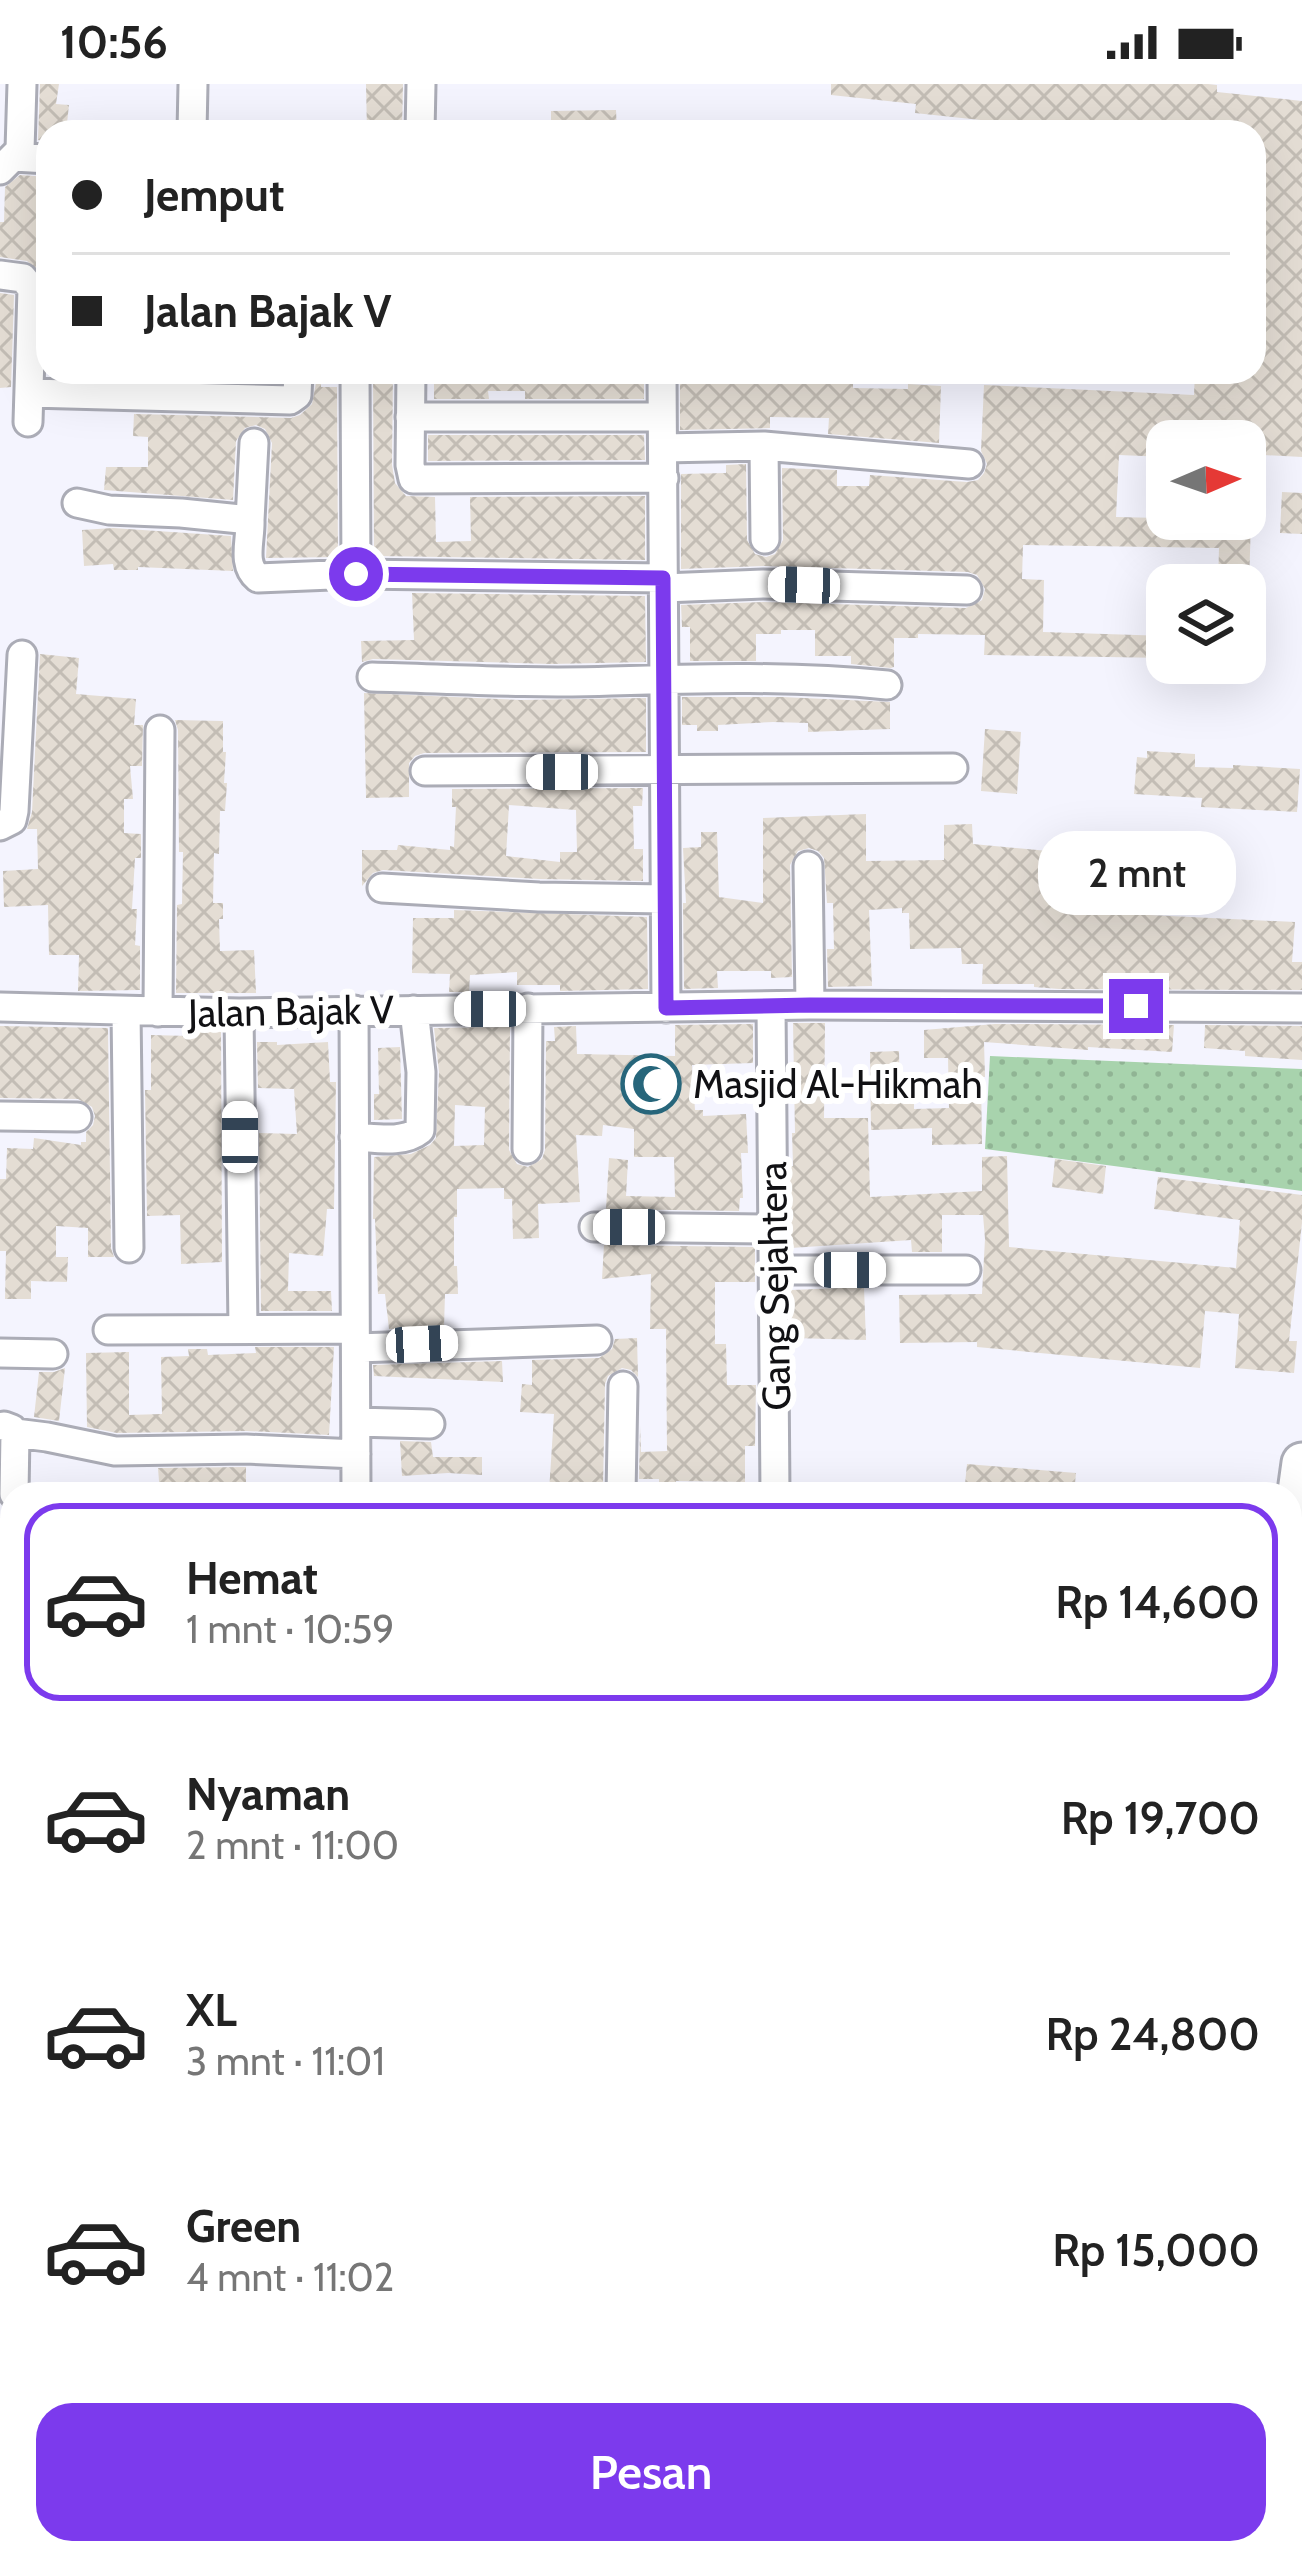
<!DOCTYPE html>
<html lang="id">
<head>
<meta charset="utf-8">
<style>
  body { margin:0; font-family:Cabin,sans-serif; background:#f2f2f2; color:#222; height:100vh; display:flex; flex-direction:column; font-size:45px; white-space:nowrap }
  * { box-sizing:border-box; margin:0 }
  p { font-size:39px; color:#767676 }
  .icon { flex:none; width:66px; height:66px; fill:none; stroke:currentColor; stroke-width:2; stroke-linecap:round; stroke-linejoin:round }
  .map { position:relative; flex:1; overflow:hidden }
  .details { position:absolute; left:0px; top:1398px; width:1302px; height:1083px; display:flex; flex-direction:column; background:#fff; border-radius:36px 36px 0 0; box-shadow:0 12px 48px #0002 }
  .details>* { flex:none }
  .top-card { position:absolute; left:36px; top:36px; width:1230px; height:264px; border-radius:36px; box-shadow:0 12px 48px #0002; display:grid; align-content:center; height:264px; padding:0 36px; background:#fff }
  .needle { width:78px; rotate:88deg }
  .controls { position:absolute; left:1146px; top:336px; display:grid; gap:24px }
  .controls a { display:grid; place-items:center; width:120px; height:120px; border-radius:24px; background:#fff; box-shadow:0 12px 48px #0002; font-size:60px }
  .end { position:absolute; width:54px; height:54px; margin:-27px; border:15px solid #7c3aed; background:#fff; box-shadow:0 0 0 6px #fff }
  .from { border-radius:50% }
  .bubble { position:absolute; height:84px; border-radius:36px; background:#fff; box-shadow:0 12px 48px #0002; font-size:39px; font-weight:600; line-height:84px; text-align:center }
  .car { position:absolute; width:36px; height:72px; margin:-36px -18px; border-radius:15px; box-shadow:0 0 9px 3px #0007; background:linear-gradient(#fff 24%,#345 0 40%,#fff 0 76%,#345 0 86%,#fff 0) }
  .top-card b { display:flex; align-items:center; gap:42px; height:114px; font-size:45px }
  .top-card b+b { border-top:3px solid #e0e0e0 }
  .top-card i { width:30px; height:30px; background:#222 }
  ul { padding:21px 0 0; list-style:none }
  li { display:flex; align-items:center; gap:36px; height:198px; margin:0 24px 18px; padding:0 12px; border:6px solid transparent; border-radius:36px }
  li div { flex:1 }
  li b { display:block; font-size:45px }
  li em { font-style:normal; font-weight:600 }
  li.current { border-color:#7c3aed }
  li>.icon { width:108px; height:108px; stroke-width:1.5 }
  .cta { display:flex; gap:24px; margin-top:auto; padding:24px 36px }
  .cta a { flex:1; height:138px; border-radius:36px; background:#7c3aed; color:#fff; font-size:48px; font-weight:600; line-height:138px; text-align:center }
  .status { display:flex; justify-content:space-between; align-items:center; height:84px; padding:0 60px; background:#fff; direction:ltr }
  .status svg { height:33px; fill:currentColor }
  .map>svg:first-child { display:block }
  .grass { fill:url(#grass-dots) }
  .building { fill:url(#building-cross-hatch); fill-rule:evenodd }
  .lines { fill:none; stroke-linecap:round; stroke-linejoin:round }
  .minor-casing { stroke:#abacb6; stroke-width:33 }
  .highway-casing { stroke:#abacb6; stroke-width:45 }
  .minor { stroke:#fff; stroke-width:27 }
  .highway { stroke:#fff; stroke-width:39 }
  .route { stroke:#7c3aed; stroke-width:15 }
  .labels { text-anchor:middle; stroke-width:12; stroke-linejoin:round; paint-order:stroke }
  .street-label { font-size:39px; fill:#111114; stroke:#fff }
  .poi-label { font-size:39px; fill:#111114; stroke:#fff; text-anchor:start }
</style>
</head>
<body>
<div class="status"><b>10:56</b><svg viewBox="0 0 49 12"><path d="M0 12V9h3v3zM5 12V6h3v6zM10 12V3h3v9zM15 12V0h3v12zM26 1h20v11H26zM47 4h2v5h-2z"/></svg></div>
<div class="map">
<svg width="1302" height="2479" viewBox="0 0 1302 2479">
  <defs>
    <pattern id="grass-dots" width="8" height="8" patternUnits="userSpaceOnUse" patternTransform="scale(3)"><rect width="8" height="8" fill="#a8d3ad"/><path d="M2 2h.1M6 6h.1" fill="none" stroke="#90b494" stroke-width="1.8" stroke-linecap="round"/></pattern>
    <pattern id="building-cross-hatch" width="8" height="8" patternUnits="userSpaceOnUse" patternTransform="scale(3)"><rect width="8" height="8" fill="#e4ddd4"/><path d="M0 0l8 8M0 8l8-8" fill="none" stroke="#c3bdb5"/></pattern>
  </defs>
  <rect width="100%" height="100%" fill="#f4f4fe"/>
  <!-- grass -->
  <path class="grass" d="M990 972 1302 985V1107L985 1065Z"/>
  <!-- building -->
  <path class="building" d="M40 0H59L56 20 69 21 66 48H46V57L38 56Z
    M366 0H403L402 47 367 48Z
    M831 0H1208L1217 1V8L1302 17V373L1245 370V357H1167V373L1119 371 1116 433 1251 436 1249 501H1218L1219 464 1023 461 1022 495 1044 496 1043 548 1167 552V574L984 571 985 551 918 550V554H894V583L891 584 851 580V572H815V546H781V550H756V577H690V543H682L681 521 763 518 966 524 982 516 985 505 977 491 968 488 764 482 681 485V390L726 389V381L746 380 747 456 755 470 766 473 775 470 783 456 782 384 837 386V402H869L870 391 967 398 978 396 984 389 987 380 981 367 984 301 1194 311 1195 288H1254V48H1046L1047 43 915 29 916 20 831 11Z
    M616 26 617 48H551V27Z
    M20 91 48 93V190L42 189 27 177 0 173V138H4L5 103Z
    M0 209 14 211 11 303 0 304Z
    M162 288H280V298L162 295Z
    M373 288H393L392 381 395 399 406 412 435 413 436 458 471 457 470 413 645 412V476L374 472Z
    M434 288H644V315H525V307H488L489 315H434Z
    M735 288V295H853V304L908 305V300L941 302 939 359 828 350 829 334 770 333V344L680 346V289Z
    M316 299H321V303H337L338 473 266 474 272 359 265 345 256 341 245 344 236 357 233 416 104 406 106 383H148V353L133 352 134 330 291 334 300 331 312 320Z
    M428 351H644L645 376 428 377Z
    M1282 408 1302 409V450L1280 449Z
    M113 444 231 452 233 487 138 483V486H114L113 480 84 482 82 446Z
    M412 509 645 512 646 578 551 580 373 575 362 578 361 557 414 556Z
    M40 570 79 574 76 610 136 615 134 641H143L142 682H130L133 715H124V749L141 750V774H135L132 825H137L135 861 140 862V906L78 907 79 871H49L48 821 4 823 3 787 38 785 37 745H27L32 728Z
    M364 609 521 616 646 614V668L424 669 415 672 409 679V713L366 714Z
    M682 613H783L890 618V645L808 648V639L773 638 718 641V647H697V641H682Z
    M175 636 223 637V668H226L224 699H227L225 727H220L219 770 214 769 213 819H223V835H219L220 867 254 866 256 909H176L177 821 182 820 183 768H179L178 646Z
    M985 645 1021 648 1017 710 981 707Z
    M1147 667 1195 670V683L1233 684V681L1300 685 1297 728 1201 723 1202 714 1134 710 1137 673 1147 674Z
    M643 704 642 722H633L634 765H643V797L540 795 383 786 373 789 362 802V766H397L398 761 450 766V762L454 763 456 723H452V705ZM509 721 576 726 577 768H560V778L506 772Z
    M866 730V777L944 776V741L972 740 973 760 1059 768 1056 822 1129 827V830L1295 838 1292 878H1302V906L1059 905 1034 903V900H982L983 880H962L961 864 910 865 909 829H902V824L869 826 872 902 828 903 827 865H834L833 819H827L824 774 818 767 809 764 798 767 790 781 792 893 771 894V887H717L718 904 684 905 683 819H686L683 764 701 763V748H717L719 813 763 819V734Z
    M454 826 647 833 648 905 560 907V901H517V888L470 891 469 908H449L450 890 412 889 413 834H454Z
    M793 939H825L824 1034H868L870 1113 982 1107V1073L1007 1072 1009 1163 1236 1184 1240 1136 1154 1125 1158 1093 1302 1111V1139L1289 1257H1297L1294 1289 1235 1284 1239 1230 1205 1227 1200 1284 977 1263V1258L900 1259 899 1211 982 1210 985 1155 983 1131H942V1168H912L911 1156 791 1164 790 1082H793L792 1049H795Z
    M753 940V979L692 981 695 1026H703V1032L746 1030 748 1069H741L743 1114H740L739 1127 606 1125 609 1074 628 1076 626 1112 675 1113 674 1073H634V1045L603 1041 602 1052 576 1051 580 1118 538 1120 539 1154 513 1155 512 1115H504V1104L457 1105V1133H454V1182H457L458 1210H445L444 1243 389 1245 385 1210H378L375 1135H373L374 1073 411 1070 430 1061 436 1054 439 988 434 944 510 943 509 1066 517 1080 528 1083 542 1075 545 1066 546 957H555L554 943 576 942 577 970 675 972V941ZM455 1021 485 1023 484 1061 454 1062Z
    M995 940 1174 941 1172 968 1088 963V966L984 958 985 993H981L982 1060 932 1061V1044L871 1046 870 968 899 967 900 1014H914V1025L949 1024 948 974H924V946Z
    M1205 941 1302 942V976L1245 972V967L1204 964Z
    M0 942 108 944 111 1164 114 1173H88V1144L56 1142V1173H68L67 1198 31 1197V1215H5L6 1167H0V1095H6L7 1064 33 1065 34 1054 81 1061V1058H86V1048L93 1041 95 1032 92 1023 78 1015 0 1014Z
    M189 946 221 947 222 1178 181 1180 180 1131 147 1132 145 1006H151V951L189 952Z
    M257 958H277V961L328 958 330 998H336L334 1125H327L323 1172 289 1169 288 1207H331L332 1227H261L259 1049 297 1050 294 1005 258 1004Z
    M400 963 402 1035 374 1036V1010H379L378 964Z
    M1055 1075 1106 1082 1103 1110 1052 1103Z
    M604 1161 755 1163V1198H715V1260H726L727 1301H756L755 1362H745V1398L676 1397 677 1409 659 1410V1395H639L640 1341 641 1368 667 1367 666 1245H650L651 1190 602 1195Z
    M843 1204H864L866 1256 792 1254 791 1206Z
    M637 1254 638 1293 631 1286 622 1284 608 1292 605 1300 603 1402 571 1403V1409L549 1408 554 1330 520 1328 522 1300 532 1301V1276L599 1274 612 1265 615 1255Z
    M255 1263H334L329 1351 247 1347 117 1349 87 1343 86 1269 129 1268V1331L162 1330 161 1273 189 1272 188 1265H207L208 1271 256 1269Z
    M502 1277 503 1298 374 1292 373 1281Z
    M65 1284 59 1337 34 1333 39 1288H54Z
    M400 1357 431 1358 433 1373H482V1391L448 1389 402 1392Z
    M967 1380 1076 1389 1074 1410H964Z
    M246 1383V1410H160L158 1384Z"/>
  <g class="lines">
    <!-- minor casing -->
    <g class="minor-casing">
      <path id="minor" d="M192 48 193 0
        M420 48 421 0
        M14 73 48 75
        M0 86 20 66 22 0
        M0 191 23 194 32 205 28 338
        M355 288 356 490
        M411 288 410 381 413 395 664 394
        M662 288 666 924
        M30 309 290 316 297 311 298 288
        M410 333H662
        M764 362 765 455
        M663 364 764 362 969 380
        M77 419 109 426 181 429 250 436C251 456 241 480 258 494L356 490 663 494
        M250 436 254 359
        M664 504 763 500 967 506
        M372 593C451 595 532 600 611 597 703 594 795 592 887 601
        M425 687 953 684
        M0 742 12 736 14 727 22 571
        M808 782 810 921
        M382 804 539 813 665 815
        M771 922 775 1410
        M0 923 239 929 810 921 1302 924
        M354 926 356 1410
        M126 927 129 1164
        M158 928 160 646
        M239 929 243 1245
        M0 1032 77 1033
        M354 1053C375 1054 403 1060 420 1046L421 988 414 926
        M527 1065 528 924
        M594 1143 772 1145
        M773 1186H966
        M108 1246 355 1245
        M356 1264 597 1256
        M0 1269 53 1270
        M356 1338 430 1340
        M4 1342 12 1345 15 1349 14 1410
        M15 1349 47 1353 115 1367 246 1365 356 1370
        M621 1410 623 1302
        M0 1450 12 1451
        M0 1561 12 1554
        M0 1762H12
        M0 1849H12
        M0 1911 12 1910
        M781 2469V2479
        M447 2479V2469"/>
    </g>
    <!-- highway casing -->
    <g class="highway-casing">
      <path id="highway" d="M1290 1466 1302 1379
        M1290 1782 1302 1696
        M1140 2479V2469
        M1172 2479 1173 2469
        M1229 2479 1230 2469"/>
    </g>
    <!-- minor -->
    <use href="#minor" class="minor"/>
    <!-- highway -->
    <use href="#highway" class="highway"/>
  </g>
  <g class="lines">
    <!-- route -->
    <path class="route" d="M356 490 663 494 666 924 810 921 1136 922"/>
  </g>
  <!-- icons -->
  <defs>
    <g id="mosque-ring" transform="scale(3)"><circle r="9.5" fill="#fff" stroke="#27667b" stroke-width="1.5"/><path d="M3.5-4.9A6 6 0 1 0 3.5 4.9A5 5 0 1 1 3.5-4.9Z" fill="#27667b"/></g>
  </defs>
  <g fill-rule="evenodd">
    <use href="#mosque-ring" x="651" y="1000"/>
  </g>
  <g class="labels">
    <!-- street labels -->
    <g class="street-label">
      <text transform="translate(291 927) rotate(-1)" y="14">Jalan Bajak V</text>
      <text transform="translate(774 1202) rotate(-91)" y="14">Gang Sejahtera</text>
    </g>
    <!-- poi labels -->
    <g class="poi-label">
      <text x="693" y="1014">Masjid Al-Hikmah</text>
    </g>
  </g>
</svg>
<div class="controls">
<a><svg class="needle" viewBox="-14 -14 28 28"><path d="M0-13l5 13h-10z" fill="#e53935"/><path d="M0 13l5-13h-10z" fill="#767676"/></svg></a>
<a><svg class="icon" aria-label="layers" viewBox="0 0 24 24"><path d="M12 4l9 5-9 5-9-5zM3 14l9 5 9-5"/></svg></a>
</div>
<i class="end from" style="left:356px;top:490px"></i>
<i class="end" style="left:1136px;top:922px"></i>
<div class="bubble" style="left:1038px;top:747px;width:198px">2 mnt</div>
<i class="car" style="left:804px;top:501px;rotate:272deg"></i>
<i class="car" style="left:562px;top:688px;rotate:270deg"></i>
<i class="car" style="left:490px;top:925px;rotate:270deg"></i>
<i class="car" style="left:240px;top:1053px;rotate:0deg"></i>
<i class="car" style="left:629px;top:1143px;rotate:270deg"></i>
<i class="car" style="left:850px;top:1186px;rotate:90deg"></i>
<i class="car" style="left:422px;top:1260px;rotate:87deg"></i>
<div class="top-card">
<b><i class="from"></i>Jemput</b>
<b><i></i>Jalan Bajak V</b>
</div>
<section class="details">
<ul>
<li class="current"><svg class="icon" aria-label="car" viewBox="0 0 24 24"><path d="M5 17H2v-5l4-1 3-4h7l3 4 3 1v5h-3M9 17h6M6 11h13"/><circle cx="7" cy="17" r="2"/><circle cx="17" cy="17" r="2"/></svg><div><b>Hemat</b><p>1 mnt · 10:59</p></div><em>Rp 14,600</em></li>
<li><svg class="icon" aria-label="car" viewBox="0 0 24 24"><path d="M5 17H2v-5l4-1 3-4h7l3 4 3 1v5h-3M9 17h6M6 11h13"/><circle cx="7" cy="17" r="2"/><circle cx="17" cy="17" r="2"/></svg><div><b>Nyaman</b><p>2 mnt · 11:00</p></div><em>Rp 19,700</em></li>
<li><svg class="icon" aria-label="car" viewBox="0 0 24 24"><path d="M5 17H2v-5l4-1 3-4h7l3 4 3 1v5h-3M9 17h6M6 11h13"/><circle cx="7" cy="17" r="2"/><circle cx="17" cy="17" r="2"/></svg><div><b>XL</b><p>3 mnt · 11:01</p></div><em>Rp 24,800</em></li>
<li><svg class="icon" aria-label="car" viewBox="0 0 24 24"><path d="M5 17H2v-5l4-1 3-4h7l3 4 3 1v5h-3M9 17h6M6 11h13"/><circle cx="7" cy="17" r="2"/><circle cx="17" cy="17" r="2"/></svg><div><b>Green</b><p>4 mnt · 11:02</p></div><em>Rp 15,000</em></li>
</ul>
<div class="cta"><a>Pesan</a></div>
</section>
</div>
</body>
</html>
